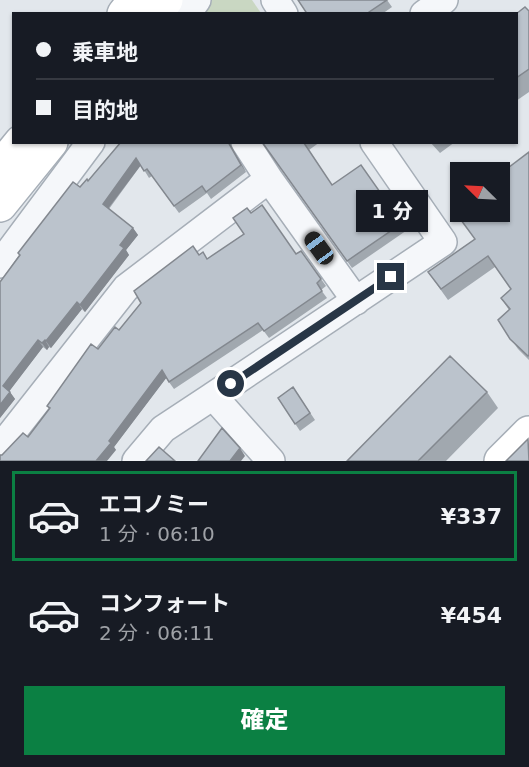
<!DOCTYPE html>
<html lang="ja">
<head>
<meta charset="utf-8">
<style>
  body { margin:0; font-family:"DejaVu Sans","Noto Sans JP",sans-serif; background:#242831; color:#f1f3f6; height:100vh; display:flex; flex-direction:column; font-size:22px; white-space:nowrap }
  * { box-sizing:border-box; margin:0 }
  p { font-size:20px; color:#9ea1a6 }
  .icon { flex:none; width:33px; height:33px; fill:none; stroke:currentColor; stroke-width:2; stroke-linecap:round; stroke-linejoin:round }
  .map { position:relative; height:461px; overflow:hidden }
  .side { display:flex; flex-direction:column; background:#171b24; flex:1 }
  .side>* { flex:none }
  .guide { position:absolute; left:12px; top:12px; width:506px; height:132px; border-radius:0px; box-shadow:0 2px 4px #0004; display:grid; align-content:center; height:132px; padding:0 24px; background:#171b24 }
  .needle { width:39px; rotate:294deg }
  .fabs { position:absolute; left:450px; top:162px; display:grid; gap:12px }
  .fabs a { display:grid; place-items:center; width:60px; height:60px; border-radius:0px; background:#171b24; box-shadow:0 2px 4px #0004; font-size:30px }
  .end { position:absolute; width:27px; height:27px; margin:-14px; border:8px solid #283646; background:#fff; box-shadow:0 0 0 3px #fff }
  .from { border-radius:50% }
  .bubble { position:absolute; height:42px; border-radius:0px; background:#171b24; box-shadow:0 2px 4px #0004; font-size:20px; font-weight:800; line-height:42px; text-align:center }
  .car { position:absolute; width:18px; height:36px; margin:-18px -9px; border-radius:8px; box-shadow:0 0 4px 2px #0007; background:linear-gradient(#222 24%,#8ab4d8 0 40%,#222 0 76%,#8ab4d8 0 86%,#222 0) }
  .guide b { display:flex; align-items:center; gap:21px; height:57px; font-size:22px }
  .guide b+b { border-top:2px solid #363941 }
  .guide i { width:15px; height:15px; background:#f1f3f6 }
  ul { padding:10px 0 0; list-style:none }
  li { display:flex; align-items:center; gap:18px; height:90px; margin:0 12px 9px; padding:0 12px; border:3px solid transparent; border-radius:0px }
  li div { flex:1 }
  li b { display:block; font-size:22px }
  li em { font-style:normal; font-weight:800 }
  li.active { border-color:#0b8043 }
  li>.icon { width:54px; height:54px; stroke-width:1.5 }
  .button { display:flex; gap:12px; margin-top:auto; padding:12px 24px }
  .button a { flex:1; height:69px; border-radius:0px; background:#0b8043; color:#fff; font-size:24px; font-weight:800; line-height:69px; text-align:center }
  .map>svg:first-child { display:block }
  .green { fill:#c9d7c2 }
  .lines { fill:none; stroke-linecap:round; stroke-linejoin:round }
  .street-casing { stroke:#a6aeb7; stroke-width:30 }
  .secondary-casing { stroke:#a6aeb7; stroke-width:36 }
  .street { stroke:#f5f7fa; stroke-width:27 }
  .secondary { stroke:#fff; stroke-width:33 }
  .wall { fill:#a1a8af }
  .shaded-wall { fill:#83888f }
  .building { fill:#bbc3cc; stroke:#83888f; stroke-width:1.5 }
  .route { stroke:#283646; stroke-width:8 }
</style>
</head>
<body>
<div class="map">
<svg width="529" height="461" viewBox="0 0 529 461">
  <rect width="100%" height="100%" fill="#e2e7ec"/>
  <!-- green -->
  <path class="green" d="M206 0H252L261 13 196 14Z"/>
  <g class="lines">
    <!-- street casing -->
    <g class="street-casing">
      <path id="street" d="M275 0 284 14
        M187 14 197 0
        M424 14 444 0
        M269 179 356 301
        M0 264 91 142
        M0 448 126 288 269 179 245 142
        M136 461 163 429 213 396
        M271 461 213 396 443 242 374 142"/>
    </g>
    <!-- secondary casing -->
    <g class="secondary-casing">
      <path id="secondary" d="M124 14 135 0
        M155 14 166 0
        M0 168 21 142
        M0 205 51 142
        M501 461 529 433"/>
    </g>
    <!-- street -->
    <use href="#street" class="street"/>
    <!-- secondary -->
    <use href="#secondary" class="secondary"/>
  </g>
  <!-- wall -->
  <path class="wall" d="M387 0 392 7 382 14H305Z
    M529 11V92L516 101V14Z
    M121 142H229L246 172 211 199 207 193 179 213 152 176 149 178 141 165 109 209 133 228 138 235 126 250 129 255 85 312 82 309 51 348 49 347 47 350 43 347 9 391 15 399 0 418V282L19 255 18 253 80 187 88 181Z
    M262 142H320L309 150 332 185 382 195 408 219 413 226 352 268Z
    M430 142H455L440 153Z
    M529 152V360L518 349 498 320 509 310 501 298 511 289 495 267 448 300 428 272 475 239Z
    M251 213 296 254 301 251 326 286 321 290 327 298 269 338 263 330 174 389 166 378 114 447 116 450 2 455 28 437 49 409 47 406 98 349 199 255 207 259 244 234Z
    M293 387 315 420 300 431 278 398Z
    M487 392 498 408 446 461H347Z"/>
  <!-- shaded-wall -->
  <path class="shaded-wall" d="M228 142H229L246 172 241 165Z
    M136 158 141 165 107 210 103 204Z
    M133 228 138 235 126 250 129 255 85 312 80 305 120 245Z
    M77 302 82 309 51 348 46 341Z
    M38 340 43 347 8 393 3 386Z
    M45 340 49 347 47 350 42 343Z
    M162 370 167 377 114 447 116 450 107 461H96L109 441Z
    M10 392 15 399 0 418V405Z
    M240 448 245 456 241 461H230Z"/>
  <!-- building -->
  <path class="building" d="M298 0H387L366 14H305L306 12Z
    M525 7 529 11V69L516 78V14Z
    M121 142H228L241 165 206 192 202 186 174 206 147 169 144 171 136 158 103 204 133 228 120 245 124 248 80 305 77 302 46 341 45 340 42 343 38 340 3 386 10 392 0 405V282L20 255 18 253 73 182 80 187 87 179 88 181Z
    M262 142H305L304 143 332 185 361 165 382 195 387 191 408 219 347 261Z
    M529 152V355L528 356 510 339 498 320 510 309 501 298 511 289 488 256 441 289 428 272 475 239 453 209 460 203V212H500V174Z
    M262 205 296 254 301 251 321 279 317 283 322 291 264 331 258 323 169 382 162 370 109 441 111 443 96 461H0V455H2L23 433 28 437 50 408 47 406 91 344 98 349 115 327 119 330 141 303 134 291 193 246 199 255 203 252 207 259 244 234 233 218 247 208 251 213Z
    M450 356 487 392 418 461H347Z
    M293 387 310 413 295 424 278 398Z
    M222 428 240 448 230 461H198Z
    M528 439 529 461H506Z
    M159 447 175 461H146Z"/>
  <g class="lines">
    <!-- route -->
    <path class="route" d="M231 384 391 277"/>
  </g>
</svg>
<div class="fabs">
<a><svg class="needle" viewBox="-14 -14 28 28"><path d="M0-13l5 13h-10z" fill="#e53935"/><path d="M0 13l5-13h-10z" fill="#9ea1a6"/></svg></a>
</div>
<i class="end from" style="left:231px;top:384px"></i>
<i class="end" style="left:391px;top:277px"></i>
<div class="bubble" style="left:356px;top:190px;width:72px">1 分</div>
<i class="car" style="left:319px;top:248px;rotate:324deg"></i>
<div class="guide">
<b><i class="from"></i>乗車地</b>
<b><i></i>目的地</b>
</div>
</div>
<section class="side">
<ul>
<li class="active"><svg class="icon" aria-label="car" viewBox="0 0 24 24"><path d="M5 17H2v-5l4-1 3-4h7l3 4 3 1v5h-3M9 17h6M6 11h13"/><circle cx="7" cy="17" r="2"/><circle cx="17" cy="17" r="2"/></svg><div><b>エコノミー</b><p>1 分 · 06:10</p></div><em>¥337</em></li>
<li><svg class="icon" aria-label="car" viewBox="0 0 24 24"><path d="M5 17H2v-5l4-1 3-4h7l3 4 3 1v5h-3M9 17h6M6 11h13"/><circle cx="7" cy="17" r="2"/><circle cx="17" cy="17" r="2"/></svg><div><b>コンフォート</b><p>2 分 · 06:11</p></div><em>¥454</em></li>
</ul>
<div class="button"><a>確定</a></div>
</section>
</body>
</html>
